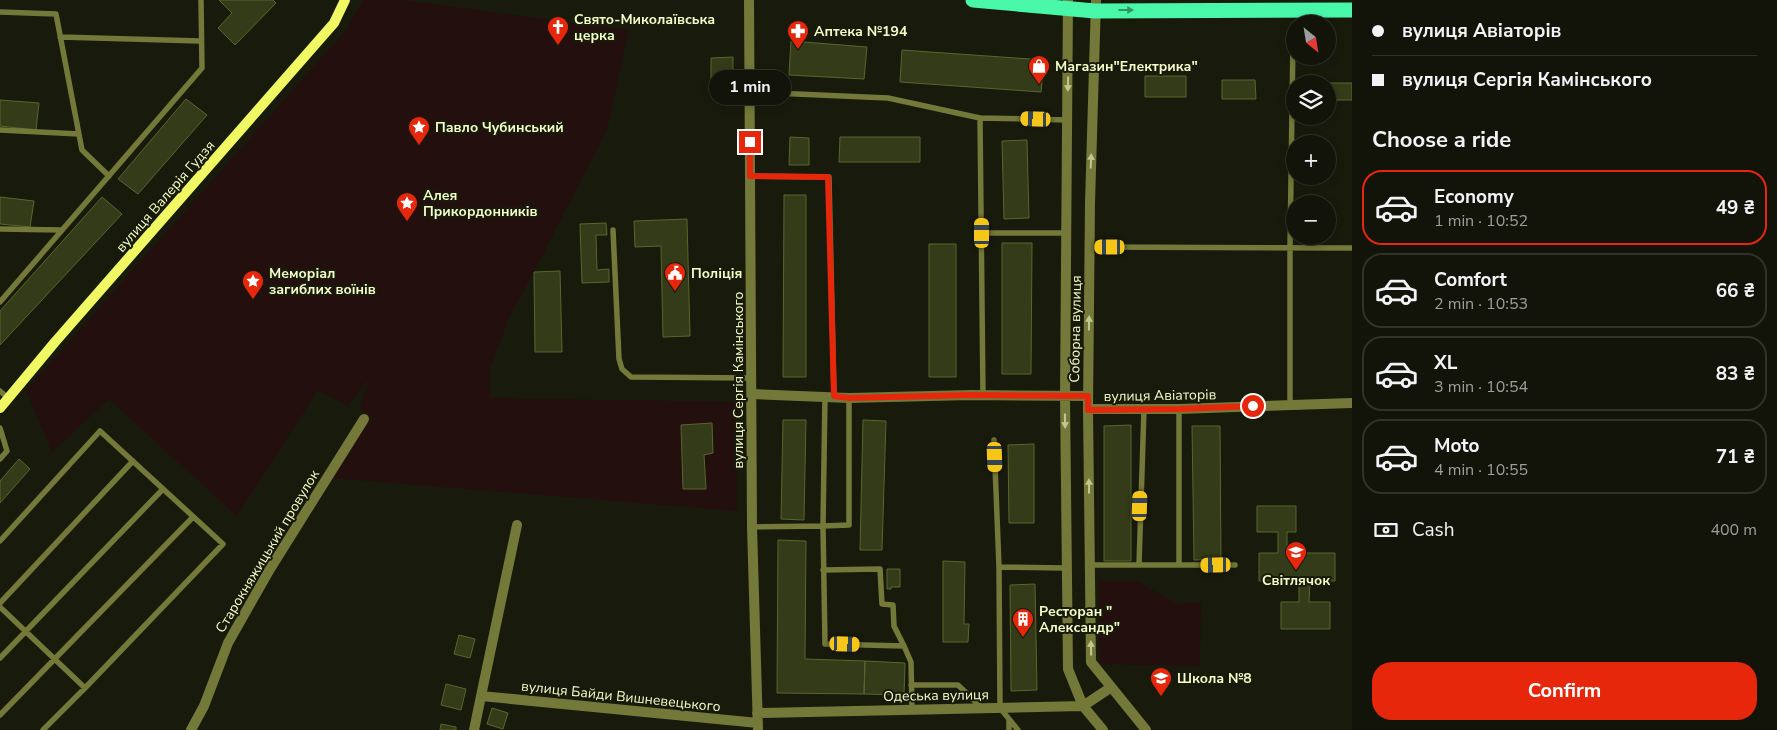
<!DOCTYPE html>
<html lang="en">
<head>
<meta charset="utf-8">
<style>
  body { margin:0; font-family:"Nunito Sans",sans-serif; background:#1f2117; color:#f1f3f6; height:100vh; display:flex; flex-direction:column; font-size:19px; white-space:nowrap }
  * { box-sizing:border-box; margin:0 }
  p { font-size:16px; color:#9c9e9c }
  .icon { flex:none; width:28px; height:28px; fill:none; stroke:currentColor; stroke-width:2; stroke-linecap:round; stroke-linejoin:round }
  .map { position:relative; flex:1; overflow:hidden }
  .details { display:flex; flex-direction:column; background:#121409; width:425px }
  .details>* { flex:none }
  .hud { display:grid; align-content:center; height:110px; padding:0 20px; background:#121409 }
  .needle { width:32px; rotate:150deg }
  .controls { position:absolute; left:1286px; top:15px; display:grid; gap:10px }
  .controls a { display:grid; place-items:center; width:50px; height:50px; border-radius:50%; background:#121409; box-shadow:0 2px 8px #0003,0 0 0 1px #31332a; font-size:25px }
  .end { position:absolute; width:22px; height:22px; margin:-11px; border:6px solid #e6270b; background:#fff; box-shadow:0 0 0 2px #fff }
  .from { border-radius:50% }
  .bubble { position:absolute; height:35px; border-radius:18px; background:#121409; box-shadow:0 2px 8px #0003,0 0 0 1px #31332a; font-size:16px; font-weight:700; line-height:35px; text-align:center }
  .car { position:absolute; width:15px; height:30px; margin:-15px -8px; border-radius:6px; box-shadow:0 0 4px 1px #0007; background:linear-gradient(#f5c518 24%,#345 0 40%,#f5c518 0 76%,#345 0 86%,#f5c518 0) }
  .hud b { display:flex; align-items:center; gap:18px; height:48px; font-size:19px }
  .hud b+b { border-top:1px solid #31332a }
  .hud i { width:12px; height:12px; background:#f1f3f6 }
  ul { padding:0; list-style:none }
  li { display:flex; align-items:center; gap:15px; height:75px; margin:0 10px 8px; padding:0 10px; border:2px solid #31332a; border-radius:20px }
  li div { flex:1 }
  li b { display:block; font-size:19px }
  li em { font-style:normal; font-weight:700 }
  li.selected { border-color:#e6270b }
  li>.icon { width:45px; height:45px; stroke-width:1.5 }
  h2 { padding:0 20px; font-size:22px; line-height:60px }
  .pay { display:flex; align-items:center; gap:12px; height:55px; padding:0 20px; font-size:19px }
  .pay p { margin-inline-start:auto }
  .button { display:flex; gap:10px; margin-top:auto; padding:10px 20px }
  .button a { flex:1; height:58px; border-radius:20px; background:#e6270b; color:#fff; font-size:20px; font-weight:700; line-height:58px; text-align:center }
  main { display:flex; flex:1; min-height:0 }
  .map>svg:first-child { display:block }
  .green { fill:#240f0f }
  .building { fill:#333b19; stroke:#59662c }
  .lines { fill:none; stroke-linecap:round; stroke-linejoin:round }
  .lane { stroke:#747839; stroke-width:5.5 }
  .street { stroke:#747839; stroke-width:10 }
  .secondary { stroke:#f0f864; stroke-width:10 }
  .highway { stroke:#49f7a9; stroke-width:15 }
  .oneway { fill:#339462 }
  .oneway2 { fill:#c1c78f }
  .route { stroke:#e6270b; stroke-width:6 }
  .labels { text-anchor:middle; stroke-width:4; stroke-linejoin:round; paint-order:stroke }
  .poi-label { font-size:14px; font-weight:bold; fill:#f5fcc8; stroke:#181b0c; text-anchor:start }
  .street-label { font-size:14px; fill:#f5fcc8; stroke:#181b0c }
</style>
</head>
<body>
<main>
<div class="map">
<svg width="1352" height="730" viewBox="0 0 1352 730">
  <rect width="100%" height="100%" fill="#181b0c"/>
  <!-- green -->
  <path class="green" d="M363 0H403L629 30 607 130 518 302 512 311 490 368V398L738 402 737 511 332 478 372 416 359 409 370 377 348 406 318 390 237 516 109 399 52 452 26 390 346 30Z
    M1098 581H1137L1177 604 1201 602 1200 666 1100 664Z"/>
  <!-- building -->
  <path class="building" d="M219 0H273L276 3 235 45 218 28 232 13Z
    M791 41 867 47 864 79 789 75Z
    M902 50 1044 60 1041 92 900 82Z
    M733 57V78L711 79V58Z
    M1145 76H1186V97H1145Z
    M1222 80H1255L1256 99H1222Z
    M1321 83H1352V100H1328V84Z
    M186 99 207 115 138 194 118 179Z
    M0 100 39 103 36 130 0 126Z
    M790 137 809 138V165H789Z
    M840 137H920V162H839Z
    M1027 140 1029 218 1004 219 1002 141Z
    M784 195H806V377H783Z
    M0 197 34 201 30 227 0 224Z
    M102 197 122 214 0 345V311Z
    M687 219 690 336 663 337 661 246 635 247 634 221Z
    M606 223 607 235H596L597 270 609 269V282L582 283 580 224Z
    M1002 243H1032L1031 374H1002Z
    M929 244H956V377H929Z
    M560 271 562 352H535L534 272Z
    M783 420H806L804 520 781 519Z
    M863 420 886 421 882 550H860Z
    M712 423 713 453 704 455 706 489H683L681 425Z
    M1131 425V561H1104V426Z
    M1192 426H1220L1221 559 1194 560Z
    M1034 444V523H1009L1008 445Z
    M19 459 30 469 0 503V481Z
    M1257 506H1296V532H1287V553H1335V581H1310L1309 602H1330V629H1281V602H1299V581H1259V553H1278V532H1257Z
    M778 540 806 541 805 659 865 661 864 694 777 693Z
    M943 561 965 562 964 624H969L968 642H943Z
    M887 569H900V587H891V589H887Z
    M1035 584 1037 690 1011 691 1010 585Z
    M459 635 475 639 470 658 454 654Z
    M865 661 905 663 904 695 864 694Z
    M446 684 466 689 461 710 441 705Z
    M492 708 508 713 503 729 487 724Z
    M441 724 456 727V730H440Z"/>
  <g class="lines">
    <!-- lane -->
    <path class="lane" d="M0 12 56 14 82 150 109 176
      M60 37 200 41
      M750 92 888 98 980 118
      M0 130 79 134
      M750 176 829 177 834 396
      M0 229 61 230
      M613 230 619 359 622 369 631 377 752 378
      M982 233H1067
      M1090 247 1352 248
      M0 302 202 68 201 0
      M0 391 8 398
      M983 395 980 118 1068 120
      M849 398V525L823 526 825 644 904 646 911 662 912 709
      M1290 404V247L1293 39
      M0 428 7 451 0 459
      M994 440 999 567
      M752 527 823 526 825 396
      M0 541 100 431 223 544 85 688
      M1089 565H1139L1144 409
      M1139 565H1179V409
      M1179 565H1235
      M823 570 880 569 882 604 893 605 894 626 904 646
      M0 603 133 461
      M0 607 85 688 43 730
      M0 658 163 489
      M911 685H958L982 708
      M0 715 193 517
      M1009 720V730
      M1018 730 1000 708 999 567 1066 568"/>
    <!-- street -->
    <path class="street" d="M749 0 752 527 758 730
      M1068 0 1065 396 1068 669 1083 706 1103 730
      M1096 0 1090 203 1088 409 1091 662 1146 730
      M752 394 849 398 971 395 1088 396
      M1088 409H1179L1352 403
      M517 525 481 696 758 723
      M757 713 1083 706 1110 688
      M191 730 204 706 228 643 270 569 364 419
      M474 730 481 696"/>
    <!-- secondary -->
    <path class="secondary" d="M0 408 55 342 334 23 345 0"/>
    <!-- highway -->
    <path class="highway" d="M973 0 1095 11 1352 10"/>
  </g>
  <!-- one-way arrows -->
  <defs><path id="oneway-solid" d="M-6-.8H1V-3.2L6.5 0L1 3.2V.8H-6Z" transform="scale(1.25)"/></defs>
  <use class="oneway" href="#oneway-solid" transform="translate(1126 10)"/>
  <g class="oneway2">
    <use href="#oneway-solid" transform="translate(1068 84) rotate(91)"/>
    <use href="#oneway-solid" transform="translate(1091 161) rotate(-88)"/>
    <use href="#oneway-solid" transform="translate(1089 323) rotate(-89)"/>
    <use href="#oneway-solid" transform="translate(1065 421) rotate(89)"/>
    <use href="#oneway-solid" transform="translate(1089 486) rotate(-90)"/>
    <use href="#oneway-solid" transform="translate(1091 648) rotate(-91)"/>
  </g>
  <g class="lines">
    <!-- route -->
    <path class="route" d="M750 142V176L828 177 834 396 849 398 971 395 1088 396V410L1179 409 1253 406"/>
  </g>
  <!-- icons -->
  <defs>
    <g id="church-pin" transform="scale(1.125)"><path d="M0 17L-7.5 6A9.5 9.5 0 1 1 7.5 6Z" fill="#e6270b" stroke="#181b0c"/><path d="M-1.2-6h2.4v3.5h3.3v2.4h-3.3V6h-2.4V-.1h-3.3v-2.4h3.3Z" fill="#fff"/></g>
    <g id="pharmacy-pin" transform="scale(1.125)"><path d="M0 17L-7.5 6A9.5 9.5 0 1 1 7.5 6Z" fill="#e6270b" stroke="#181b0c"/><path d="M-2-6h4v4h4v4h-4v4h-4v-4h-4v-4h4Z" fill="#fff"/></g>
    <g id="shop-pin" transform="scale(1.125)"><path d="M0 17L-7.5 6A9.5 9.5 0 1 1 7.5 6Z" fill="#e6270b" stroke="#181b0c"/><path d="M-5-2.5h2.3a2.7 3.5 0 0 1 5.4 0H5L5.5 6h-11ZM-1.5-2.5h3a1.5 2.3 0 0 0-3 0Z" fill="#fff"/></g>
    <g id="sight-pin" transform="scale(1.125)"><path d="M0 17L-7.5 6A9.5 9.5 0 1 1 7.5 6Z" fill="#e6270b" stroke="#181b0c"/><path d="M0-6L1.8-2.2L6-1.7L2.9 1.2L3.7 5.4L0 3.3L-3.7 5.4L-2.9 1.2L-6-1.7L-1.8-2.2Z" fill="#fff"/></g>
    <g id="civic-pin" transform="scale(1.125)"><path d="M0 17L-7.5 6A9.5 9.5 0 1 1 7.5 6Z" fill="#e6270b" stroke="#181b0c"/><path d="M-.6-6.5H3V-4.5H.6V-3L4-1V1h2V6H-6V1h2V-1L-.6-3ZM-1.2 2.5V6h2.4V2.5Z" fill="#fff"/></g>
    <g id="school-pin" transform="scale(1.125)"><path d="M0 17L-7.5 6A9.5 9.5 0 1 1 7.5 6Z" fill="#e6270b" stroke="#181b0c"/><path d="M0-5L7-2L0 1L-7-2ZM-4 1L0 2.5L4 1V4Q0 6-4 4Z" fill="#fff"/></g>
    <g id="building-pin" transform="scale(1.125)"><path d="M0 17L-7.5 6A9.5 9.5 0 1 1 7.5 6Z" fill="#e6270b" stroke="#181b0c"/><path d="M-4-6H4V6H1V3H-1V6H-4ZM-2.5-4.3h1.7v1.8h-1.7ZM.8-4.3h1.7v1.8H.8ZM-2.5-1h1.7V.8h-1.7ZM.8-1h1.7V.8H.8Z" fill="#fff"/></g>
  </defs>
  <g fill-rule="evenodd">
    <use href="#church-pin" x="558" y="27"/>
    <use href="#pharmacy-pin" x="798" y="31"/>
    <use href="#shop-pin" x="1039" y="66"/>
    <use href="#sight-pin" x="419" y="127"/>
    <use href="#sight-pin" x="407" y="203"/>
    <use href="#civic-pin" x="675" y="273"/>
    <use href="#sight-pin" x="253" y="281"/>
    <use href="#school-pin" x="1296" y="552"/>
    <use href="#building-pin" x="1023" y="619"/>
    <use href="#school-pin" x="1161" y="678"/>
  </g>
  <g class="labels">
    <!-- poi labels -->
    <g class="poi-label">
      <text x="574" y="24">Свято-Миколаївська<tspan x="574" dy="16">церка</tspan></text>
      <text x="814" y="36">Аптека №194</text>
      <text x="1055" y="71">Магазин"Електрика"</text>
      <text x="435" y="132">Павло Чубинський</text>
      <text x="423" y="200">Алея<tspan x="423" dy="16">Прикордонників</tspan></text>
      <text x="269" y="278">Меморіал<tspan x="269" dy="16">загиблих воїнів</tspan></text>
      <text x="691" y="278">Поліція</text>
      <text x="1296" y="585" text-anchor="middle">Світлячок</text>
      <text x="1039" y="616">Ресторан "<tspan x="1039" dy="16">Александр"</tspan></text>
      <text x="1177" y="683">Школа №8</text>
    </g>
    <!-- street labels -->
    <g class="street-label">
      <text transform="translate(165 196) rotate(-49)" y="5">вулиця Валерія Гудзя</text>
      <text transform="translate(1075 329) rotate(-89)" y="5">Соборна вулиця</text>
      <text transform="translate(738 380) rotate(-90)" y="5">вулиця Сергія Камінського</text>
      <text transform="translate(1160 395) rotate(-1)" y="5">вулиця Авіаторів</text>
      <text transform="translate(267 551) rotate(-59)" y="5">Старокняжицький провулок</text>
      <text transform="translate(936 695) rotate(-1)" y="5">Одеська вулиця</text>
      <text transform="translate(621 696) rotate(6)" y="5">вулиця Байди Вишневецького</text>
    </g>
  </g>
</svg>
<div class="controls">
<a><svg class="needle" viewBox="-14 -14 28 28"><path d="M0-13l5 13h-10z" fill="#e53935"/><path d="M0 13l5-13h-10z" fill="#9c9e9c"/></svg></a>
<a><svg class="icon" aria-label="layers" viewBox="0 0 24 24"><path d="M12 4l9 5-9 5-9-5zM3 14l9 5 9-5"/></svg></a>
<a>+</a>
<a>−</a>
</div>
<i class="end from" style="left:1253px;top:406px"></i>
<i class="end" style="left:750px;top:142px"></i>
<div class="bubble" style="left:709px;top:70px;width:82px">1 min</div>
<i class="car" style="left:1036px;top:119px;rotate:272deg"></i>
<i class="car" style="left:982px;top:233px;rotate:0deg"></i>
<i class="car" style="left:1110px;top:247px;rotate:270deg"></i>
<i class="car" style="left:995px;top:457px;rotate:178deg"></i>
<i class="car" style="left:1140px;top:506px;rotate:2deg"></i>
<i class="car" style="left:1216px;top:565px;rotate:269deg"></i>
<i class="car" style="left:845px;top:644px;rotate:92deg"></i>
</div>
<section class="details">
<div class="hud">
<b><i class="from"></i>вулиця Авіаторів</b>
<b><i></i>вулиця Сергія Камінського</b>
</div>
<h2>Choose a ride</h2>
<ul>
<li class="selected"><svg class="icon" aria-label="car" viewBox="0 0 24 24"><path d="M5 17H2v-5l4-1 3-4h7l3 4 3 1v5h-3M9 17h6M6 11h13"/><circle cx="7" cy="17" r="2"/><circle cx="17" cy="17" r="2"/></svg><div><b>Economy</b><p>1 min · 10:52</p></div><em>49 ₴</em></li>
<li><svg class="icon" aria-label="car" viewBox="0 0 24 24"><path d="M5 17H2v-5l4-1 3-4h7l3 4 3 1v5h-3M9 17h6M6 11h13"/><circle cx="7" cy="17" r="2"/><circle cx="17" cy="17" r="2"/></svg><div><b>Comfort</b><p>2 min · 10:53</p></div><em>66 ₴</em></li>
<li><svg class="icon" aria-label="car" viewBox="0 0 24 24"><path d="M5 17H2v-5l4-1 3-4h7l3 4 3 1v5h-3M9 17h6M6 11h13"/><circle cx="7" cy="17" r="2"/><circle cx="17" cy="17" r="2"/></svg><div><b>XL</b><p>3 min · 10:54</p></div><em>83 ₴</em></li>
<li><svg class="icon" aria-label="car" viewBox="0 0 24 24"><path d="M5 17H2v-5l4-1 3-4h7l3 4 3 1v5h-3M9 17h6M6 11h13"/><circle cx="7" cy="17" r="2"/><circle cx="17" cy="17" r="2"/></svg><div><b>Moto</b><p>4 min · 10:55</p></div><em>71 ₴</em></li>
</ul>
<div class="pay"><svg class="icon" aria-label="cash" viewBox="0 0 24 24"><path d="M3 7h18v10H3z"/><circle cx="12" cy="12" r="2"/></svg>Cash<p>400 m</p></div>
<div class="button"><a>Confirm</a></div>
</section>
</main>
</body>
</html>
